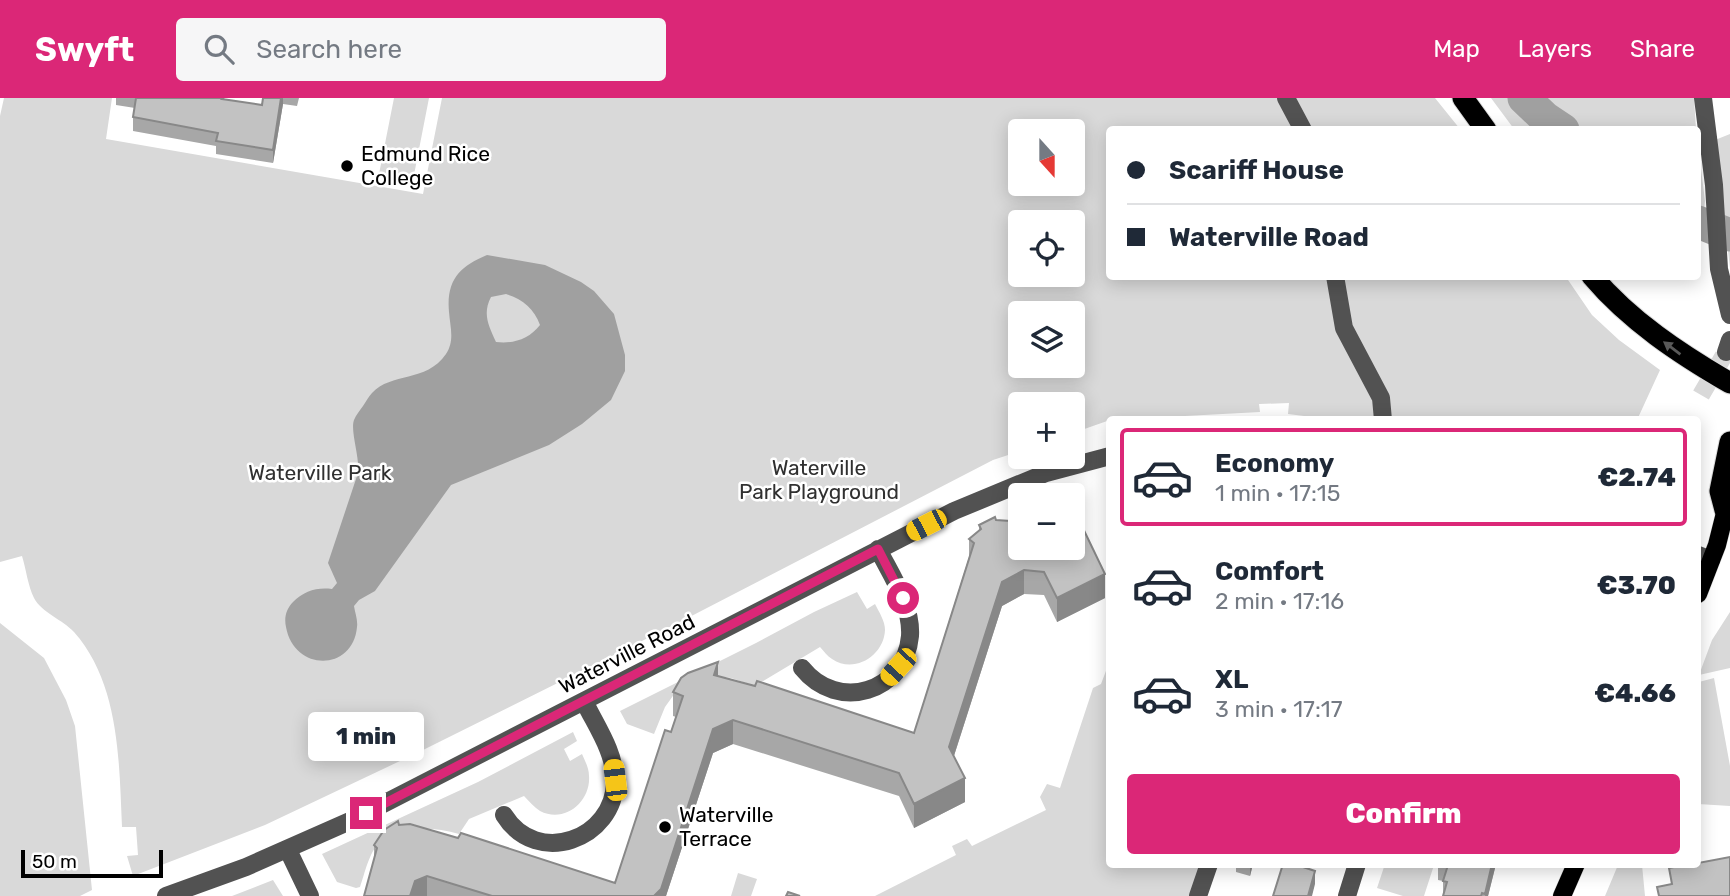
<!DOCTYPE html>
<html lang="en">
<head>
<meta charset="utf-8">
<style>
  body { margin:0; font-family:Rubik,sans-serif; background:#f6f6f7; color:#1f2937; height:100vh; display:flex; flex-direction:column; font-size:26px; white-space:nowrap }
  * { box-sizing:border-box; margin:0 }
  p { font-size:23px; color:#747a83 }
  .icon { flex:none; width:38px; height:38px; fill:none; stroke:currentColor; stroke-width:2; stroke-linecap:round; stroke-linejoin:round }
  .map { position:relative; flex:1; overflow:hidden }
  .drawer { position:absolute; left:1106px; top:318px; width:595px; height:452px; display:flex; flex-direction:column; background:#fff; border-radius:7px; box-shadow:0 4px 18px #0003 }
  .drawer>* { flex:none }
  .hud { position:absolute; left:1106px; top:28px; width:595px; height:154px; border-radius:7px; box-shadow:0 4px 18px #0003; display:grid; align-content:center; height:154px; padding:0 21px; background:#fff }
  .needle { width:46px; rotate:159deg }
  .tools { position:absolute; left:1008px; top:21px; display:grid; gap:14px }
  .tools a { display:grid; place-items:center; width:77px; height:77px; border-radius:7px; background:#fff; box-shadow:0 4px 18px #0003; font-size:35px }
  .scale { position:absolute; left:21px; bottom:18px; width:142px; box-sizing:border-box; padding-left:7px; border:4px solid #000; border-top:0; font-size:19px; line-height:24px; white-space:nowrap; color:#000; -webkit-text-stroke:5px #fff; paint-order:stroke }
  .end { position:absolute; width:32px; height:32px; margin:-16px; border:9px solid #db2777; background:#fff; box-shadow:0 0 0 4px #fff }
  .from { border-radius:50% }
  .bubble { position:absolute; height:49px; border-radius:7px; background:#fff; box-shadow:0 4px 18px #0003; font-size:23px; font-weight:800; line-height:49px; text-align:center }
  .car { position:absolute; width:21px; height:42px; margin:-21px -10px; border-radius:9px; box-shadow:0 0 5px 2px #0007; background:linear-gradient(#f5c518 24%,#345 0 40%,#f5c518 0 76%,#345 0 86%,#f5c518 0) }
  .hud b { display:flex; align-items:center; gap:24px; height:66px; font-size:26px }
  .hud b+b { border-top:2px solid #e0e1e3 }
  .hud i { width:18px; height:18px; background:#1f2937 }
  ul { padding:12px 0 0; list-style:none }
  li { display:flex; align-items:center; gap:21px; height:98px; margin:0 14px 10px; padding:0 7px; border:4px solid transparent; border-radius:7px }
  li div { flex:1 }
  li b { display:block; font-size:26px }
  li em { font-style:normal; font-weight:800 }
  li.selected { border-color:#db2777 }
  li>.icon { width:63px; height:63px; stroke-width:1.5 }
  .action { display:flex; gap:14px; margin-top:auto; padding:14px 21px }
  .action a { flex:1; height:80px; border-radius:7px; background:#db2777; color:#fff; font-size:28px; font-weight:800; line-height:80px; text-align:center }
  header { display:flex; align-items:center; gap:42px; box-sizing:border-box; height:98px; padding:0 35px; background:#db2777; color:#fff }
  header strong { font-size:33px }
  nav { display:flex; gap:38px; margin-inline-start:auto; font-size:24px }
  .search { width:490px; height:63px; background:#f6f6f7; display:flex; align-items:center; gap:18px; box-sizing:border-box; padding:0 24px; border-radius:7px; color:#747a83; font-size:26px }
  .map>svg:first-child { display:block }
  .green { fill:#d9d9d9; fill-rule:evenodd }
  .water { fill:#a0a0a0; fill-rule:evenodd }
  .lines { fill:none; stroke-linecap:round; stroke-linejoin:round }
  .river { stroke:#a0a0a0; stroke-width:33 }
  .minor-tunnel { stroke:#d9d9d9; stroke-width:18; stroke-dasharray:18 9; stroke-linecap:butt }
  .major-casing { stroke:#dbdbdb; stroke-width:19 }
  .highway-casing { stroke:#dbdbdb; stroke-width:23 }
  .minor { stroke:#525252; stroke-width:18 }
  .major { stroke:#000; stroke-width:18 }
  .highway { stroke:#000; stroke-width:21 }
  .wall { fill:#a7a7a7 }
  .shaded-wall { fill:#888 }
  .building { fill:#c2c2c2; stroke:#888; stroke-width:2 }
  .oneway { fill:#595959 }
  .route { stroke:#db2777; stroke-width:9 }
  .poi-dot { fill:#000; stroke:#fff; stroke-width:2.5 }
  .labels { text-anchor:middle; stroke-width:5; stroke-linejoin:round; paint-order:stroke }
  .poi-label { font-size:21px; fill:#000; stroke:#fff; text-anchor:start }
  .park-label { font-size:21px; fill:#303030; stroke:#fff }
  .street-label { font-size:21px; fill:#000; stroke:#fff }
</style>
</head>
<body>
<header>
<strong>Swyft</strong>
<div class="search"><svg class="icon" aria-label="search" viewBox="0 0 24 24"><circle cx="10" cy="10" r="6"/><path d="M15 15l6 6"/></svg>Search here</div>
<nav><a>Map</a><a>Layers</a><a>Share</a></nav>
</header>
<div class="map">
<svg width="1730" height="798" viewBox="0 0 1730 798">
  <rect width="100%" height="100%" fill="#fff"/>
  <!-- green -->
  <path class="green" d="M4 0H112L106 41 423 96 442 0H1435L1460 31 1110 32V178L1566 179 1592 217 1619 242 1660 272 1637 322H1336L1288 316 1289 305 1259 306 1260 314 1110 322 1073 335V306H1020V353L993 362 676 526 419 654 265 727 133 778 127 758 138 757 136 729H122C119 664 120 586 74 534 63 522 41 514 34 500 28 488 26 471 22 458L0 464V18ZM1020 33H1073V86H1020ZM1020 124H1073V177H1020ZM1020 215H1073V268H1020Z
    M394 0H429L413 82 379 76Z
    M1491 0H1694L1696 31H1514Z
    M1730 36V170L1715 42Z
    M1698 46 1705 103 1702 135 1698 139Z
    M857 494 867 511 875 506C879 514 885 523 885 532 884 558 854 576 832 561 827 558 824 553 820 549L755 588 731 580 714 578 675 595 665 609 654 636 627 626 620 613 756 545 814 514Z
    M1730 514V570L1699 577 1712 542Z
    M0 525 44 560 66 602 75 628 92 792 80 798H0Z
    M1109 565 1110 766 1203 767 1191 798H875L956 757 952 748 967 741 972 748 1046 712 1040 699 1047 686 1060 690 1093 590 1101 586Z
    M1714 580 1730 668V708L1698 706V593L1699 584Z
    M573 634 577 643 564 651 570 663 582 656C585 663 589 670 589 678 591 703 565 726 540 713 534 709 529 703 524 698L469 721 459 736C434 729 402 726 380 744 369 754 365 775 360 789L356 790 337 784 322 756 478 684Z
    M1385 766 1434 767 1424 798H1403L1377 790Z
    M1618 767H1642L1645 798H1605Z
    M738 775 757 781 751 798H731Z
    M273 782 283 798H232Z"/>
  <!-- water -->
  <path class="water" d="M487 157 545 167 581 184 594 193 614 216 625 257V273L611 302 582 326 549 347 451 387 375 493 359 502 354 508C355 515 358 522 357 529 353 574 294 574 286 529 284 520 286 511 293 504 304 493 317 489 332 491L337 485 328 465 358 375C360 359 350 333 354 322 356 317 360 312 363 308 366 304 368 299 372 295 391 274 426 285 446 256 455 243 450 228 449 214 446 182 460 168 487 157ZM506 196C522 201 534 210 540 227 529 241 514 246 496 244 489 228 482 216 491 199Z"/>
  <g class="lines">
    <!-- river -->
    <path class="river" d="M1524 0 1545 20 1563 32
      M1698 124 1730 137"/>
    <!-- minor-tunnel -->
    <path class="minor-tunnel" d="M1701 297 1726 254"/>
    <!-- major casing -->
    <g class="major-casing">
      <path id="major" d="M1698 496 1717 447 1729 399
        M1562 798 1576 766"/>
    </g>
    <!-- highway casing -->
    <g class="highway-casing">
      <path id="highway" d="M1463 0 1486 32
        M1592 178C1630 223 1680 256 1730 285
        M1725 412 1720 393 1730 344"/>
    </g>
    <!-- minor -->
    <path class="minor" d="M1286 0 1303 32
      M1703 0 1714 87 1719 171 1730 217
      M1335 178 1344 230 1381 300 1383 322
      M1726 254 1730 242
      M1698 457 1711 462
      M802 570C838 615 905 594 910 538 912 507 891 477 878 451
      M504 717C537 770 615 741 615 683 615 654 596 628 584 603
      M288 752 310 798
      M166 798 246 769 350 723 954 413 1046 375 1110 358
      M1198 798 1209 766
      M1347 798 1357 766"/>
    <!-- major -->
    <use href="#major" class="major"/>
    <!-- highway -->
    <use href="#highway" class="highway"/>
  </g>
  <!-- wall -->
  <path class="wall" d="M116 0H225L224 1 262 7 263 0H299L297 8 283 6 273 65 216 56V48L133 33V19L135 10 116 7Z
    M996 422 1105 500 1057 524 1044 497 1024 496 1002 508 954 658 965 704 914 730 899 698 733 646 713 655 666 798H364L374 765V747L399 727 458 740 615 785 676 619 673 618V594L718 578 914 635 969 459V441L979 432V427Z
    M1236 766H1253L1250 778 1236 774Z
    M1438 766H1496L1488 798H1443V783L1438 782Z"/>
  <!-- shaded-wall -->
  <path class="shaded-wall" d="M281 0H283V6L273 65V52Z
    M1024 472V496L1002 508 949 673V649L1002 484Z
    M1105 476V500L1057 524V500Z
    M718 564V588L714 577Z
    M733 622V646L713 655 666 798H654L713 631Z
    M965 680V704L914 730V706Z
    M1250 766H1253L1250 778Z
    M1492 766H1496L1488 798H1485Z
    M1315 773V786L1312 798H1308Z
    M427 778V798H410L415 783Z"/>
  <!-- building -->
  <path class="building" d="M136 0H223L222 1 262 7 263 0H281L273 52 216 43 218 35 133 19Z
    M995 419 996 422 1011 423 1020 426V450H1073V426L1079 422 1105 476 1057 500 1044 474 1024 472 1002 484 949 649 965 680 914 706 899 675 733 622 713 631 661 791 654 798H492L427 778 415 783 410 798H364L377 750 374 747 384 732 398 723 399 727 410 726 458 740 461 735 615 785 665 632 671 634 683 598 673 594 681 580 688 575 718 564 714 577 755 588 757 583 914 635 974 445 969 441 981 431 979 427Z
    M1730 759V798H1659L1657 789 1672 786 1669 770 1689 766H1698V765Z
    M1283 766H1294L1315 773 1308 798H1273Z
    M1445 766H1492L1485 796 1482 795 1481 798H1443L1447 784 1443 783 1448 767Z
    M788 794 800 798H786Z"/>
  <!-- one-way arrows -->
  <defs><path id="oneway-solid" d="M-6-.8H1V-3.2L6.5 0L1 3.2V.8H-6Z" transform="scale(1.75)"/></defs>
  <use class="oneway" href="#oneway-solid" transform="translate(1672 250) rotate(-143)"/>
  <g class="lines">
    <!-- route -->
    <path class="route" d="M366 715 878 451 903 500"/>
  </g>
  <!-- markers -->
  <g class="poi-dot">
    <circle cx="347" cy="68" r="7"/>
    <circle cx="665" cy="729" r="7"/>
  </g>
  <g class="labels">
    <!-- poi labels -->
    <g class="poi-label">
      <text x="361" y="63">Edmund Rice<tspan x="361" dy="24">College</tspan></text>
      <text x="679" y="724">Waterville<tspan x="679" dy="24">Terrace</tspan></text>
    </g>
    <!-- park labels -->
    <g class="park-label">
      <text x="819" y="377">Waterville<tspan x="819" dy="24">Park Playground</tspan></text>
      <text x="320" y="382">Waterville Park</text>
    </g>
    <!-- street labels -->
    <g class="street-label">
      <text transform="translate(627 556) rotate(-27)" y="7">Waterville Road</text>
    </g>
  </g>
</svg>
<div class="tools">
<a><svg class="needle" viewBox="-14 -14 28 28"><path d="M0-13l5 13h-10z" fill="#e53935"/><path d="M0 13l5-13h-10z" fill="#747a83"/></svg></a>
<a><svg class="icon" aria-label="locate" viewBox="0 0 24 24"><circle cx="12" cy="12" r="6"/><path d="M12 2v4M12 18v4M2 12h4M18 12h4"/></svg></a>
<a><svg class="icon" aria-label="layers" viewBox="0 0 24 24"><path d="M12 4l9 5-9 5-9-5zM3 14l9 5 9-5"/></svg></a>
<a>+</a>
<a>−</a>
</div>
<div class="scale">50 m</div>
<i class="end from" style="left:903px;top:500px"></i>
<i class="end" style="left:366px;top:715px"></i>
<div class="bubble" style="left:308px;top:614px;width:116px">1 min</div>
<i class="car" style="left:926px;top:427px;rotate:243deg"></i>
<i class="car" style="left:898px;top:569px;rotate:222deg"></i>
<i class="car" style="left:615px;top:682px;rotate:353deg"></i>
<div class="hud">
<b><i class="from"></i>Scariff House</b>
<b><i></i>Waterville Road</b>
</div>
<section class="drawer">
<ul>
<li class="selected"><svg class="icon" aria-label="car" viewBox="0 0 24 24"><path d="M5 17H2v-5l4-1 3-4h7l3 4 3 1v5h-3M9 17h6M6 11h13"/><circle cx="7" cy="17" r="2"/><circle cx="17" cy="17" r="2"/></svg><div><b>Economy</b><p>1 min · 17:15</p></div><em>€2.74</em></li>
<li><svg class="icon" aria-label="car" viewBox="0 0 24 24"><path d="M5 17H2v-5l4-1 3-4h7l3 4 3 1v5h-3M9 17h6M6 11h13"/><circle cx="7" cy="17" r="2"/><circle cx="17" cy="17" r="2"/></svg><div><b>Comfort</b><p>2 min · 17:16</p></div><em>€3.70</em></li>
<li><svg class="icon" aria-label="car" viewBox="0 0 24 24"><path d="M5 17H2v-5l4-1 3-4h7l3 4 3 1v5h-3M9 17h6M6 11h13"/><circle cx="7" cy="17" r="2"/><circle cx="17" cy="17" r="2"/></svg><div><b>XL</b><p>3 min · 17:17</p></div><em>€4.66</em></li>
</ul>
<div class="action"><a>Confirm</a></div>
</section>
</div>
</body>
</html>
